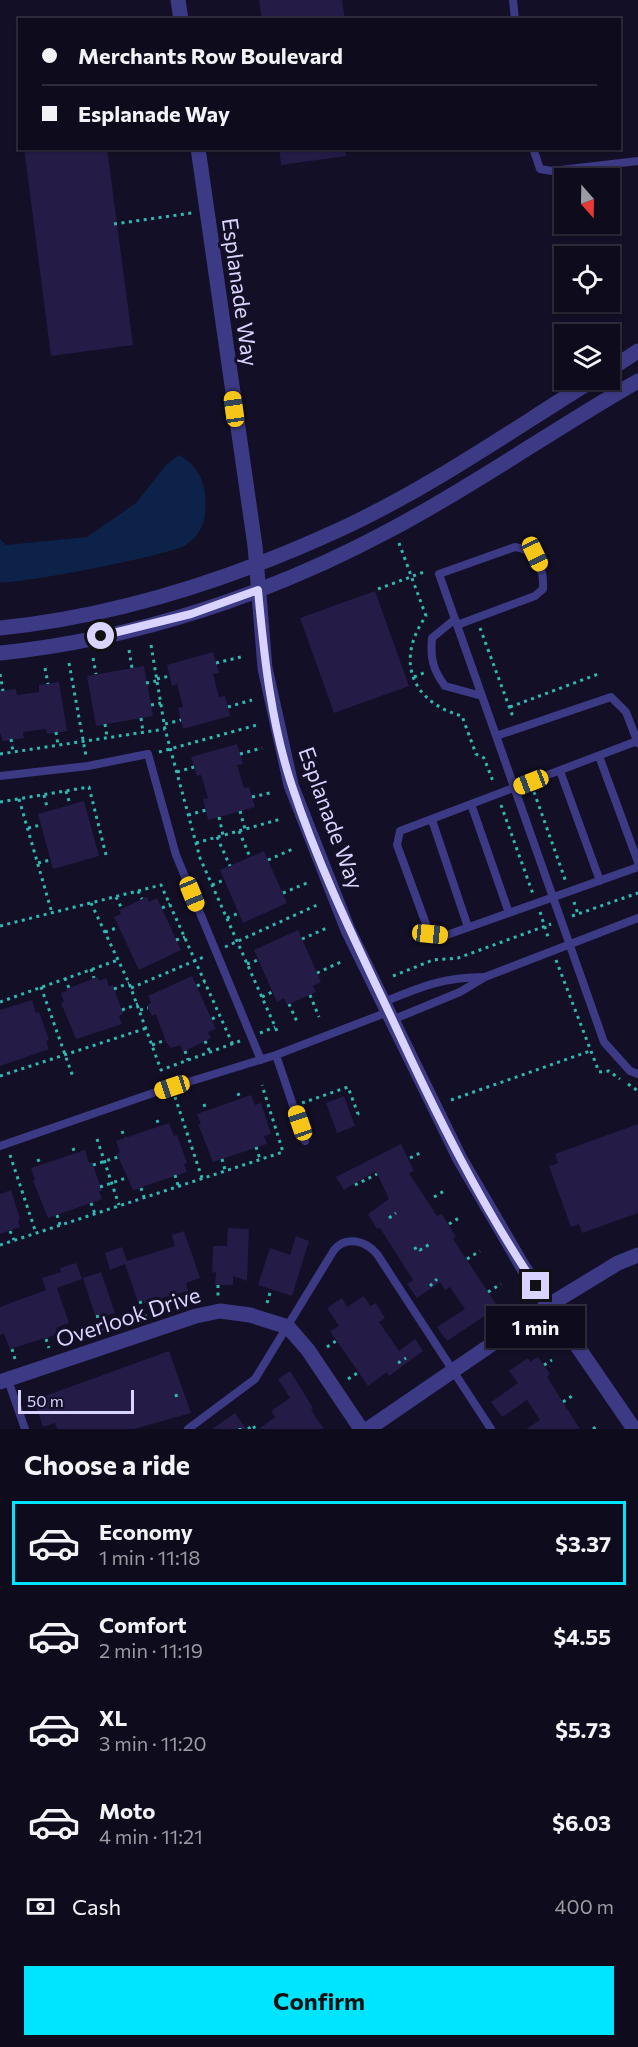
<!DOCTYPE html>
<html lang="en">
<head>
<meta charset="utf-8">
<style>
  body { margin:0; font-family:Commissioner,sans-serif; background:#1c1929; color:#f1f3f6; height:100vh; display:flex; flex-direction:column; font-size:22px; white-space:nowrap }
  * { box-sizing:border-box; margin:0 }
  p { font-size:20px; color:#9b9ba3 }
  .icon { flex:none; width:33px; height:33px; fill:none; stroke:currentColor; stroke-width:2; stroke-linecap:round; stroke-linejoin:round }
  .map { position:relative; height:1429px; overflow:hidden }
  .details { display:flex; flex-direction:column; background:#0e0b1c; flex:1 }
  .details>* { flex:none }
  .banner { position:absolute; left:18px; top:18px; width:603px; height:132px; border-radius:0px; box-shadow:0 2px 4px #0004,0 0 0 2px #2e2b3b; display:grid; align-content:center; height:132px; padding:0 24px; background:#0e0b1c }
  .needle { width:39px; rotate:160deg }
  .tools { position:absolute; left:554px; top:168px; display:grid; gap:12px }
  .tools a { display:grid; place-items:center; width:66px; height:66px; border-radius:0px; background:#0e0b1c; box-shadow:0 2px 4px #0004,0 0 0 2px #2e2b3b; font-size:30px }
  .scale { position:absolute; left:18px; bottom:15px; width:116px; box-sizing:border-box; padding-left:6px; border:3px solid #d9d4ff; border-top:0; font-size:16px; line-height:21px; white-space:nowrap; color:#d9d4ff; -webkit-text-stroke:4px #130f26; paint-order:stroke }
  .end { position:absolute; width:27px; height:27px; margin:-14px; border:8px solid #d9d4ff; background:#111; box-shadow:0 0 0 3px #111 }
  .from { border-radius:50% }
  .bubble { position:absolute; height:42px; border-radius:0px; background:#0e0b1c; box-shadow:0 2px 4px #0004,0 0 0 2px #2e2b3b; font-size:20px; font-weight:700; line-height:42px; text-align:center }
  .car { position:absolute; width:18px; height:36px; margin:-18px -9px; border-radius:8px; box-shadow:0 0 4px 2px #0007; background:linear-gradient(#f5c518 24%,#345 0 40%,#f5c518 0 76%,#345 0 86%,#f5c518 0) }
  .banner b { display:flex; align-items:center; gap:21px; height:57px; font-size:22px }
  .banner b+b { border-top:2px solid #2e2b3b }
  .banner i { width:15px; height:15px; background:#f1f3f6 }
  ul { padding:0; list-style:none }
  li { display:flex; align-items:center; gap:18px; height:84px; margin:0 12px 9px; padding:0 12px; border:3px solid transparent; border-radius:0px }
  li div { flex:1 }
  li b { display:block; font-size:22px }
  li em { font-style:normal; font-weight:700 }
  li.current { border-color:#00e5ff }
  li>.icon { width:54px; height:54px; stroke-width:1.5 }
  h2 { padding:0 24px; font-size:27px; line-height:72px }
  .pay { display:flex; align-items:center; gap:15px; height:66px; padding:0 24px; font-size:22px }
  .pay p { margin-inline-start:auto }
  .button { display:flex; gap:12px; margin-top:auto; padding:12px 24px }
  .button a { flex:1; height:69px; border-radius:0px; background:#00e5ff; color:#111; font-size:24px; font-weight:700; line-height:69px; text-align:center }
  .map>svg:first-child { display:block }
  .water { fill:#0c2248 }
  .building { fill:#241b47 }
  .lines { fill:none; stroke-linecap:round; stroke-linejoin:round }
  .path { stroke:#2fb8b0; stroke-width:3; stroke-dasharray:3 4.5; stroke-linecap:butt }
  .service { stroke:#3d3a85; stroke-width:8 }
  .minor { stroke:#3d3a85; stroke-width:15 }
  .tertiary { stroke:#3d3a85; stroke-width:15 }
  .route { stroke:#d9d4ff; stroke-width:8 }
  .labels { text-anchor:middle; stroke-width:6; stroke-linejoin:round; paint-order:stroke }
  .street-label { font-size:22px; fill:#d9d4ff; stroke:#130f26 }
</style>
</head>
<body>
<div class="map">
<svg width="638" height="1429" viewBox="0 0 638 1429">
  <rect width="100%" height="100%" fill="#130f26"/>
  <!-- water -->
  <path class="water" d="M179 455C194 463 204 478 205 495 207 516 204 534 184 546 168 555 18 585 0 582V539L6 545 87 537 136 503 166 465Z"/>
  <!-- building -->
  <path class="building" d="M259 0H342L345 20H262Z
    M24 148H107L133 345 51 356Z
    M279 148H345L346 156 281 165Z
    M375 591 409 686 334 713 300 618Z
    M213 652 219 673 213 674 219 697 225 696 230 716 183 729 178 708 183 707 177 684 172 686 167 665Z
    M144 666 153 716 96 726 87 676Z
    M59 682 67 731 47 734 46 729 23 732 24 738 3 741 0 733V691L16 689 17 695 39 692V685Z
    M237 744 243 764 237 765 244 788 249 787 255 807 208 820 203 799 208 798 201 775 197 776 191 757Z
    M84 801 99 856 53 869 38 814Z
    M264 851 287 903 243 923 220 870Z
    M147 897 149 902 157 898 181 950 139 970 114 917 121 914 119 910Z
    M298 930 321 982 313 986 316 992 287 1005 284 998 277 1002 254 950Z
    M192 976 216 1029 208 1032 211 1038 183 1052 180 1045 171 1048 166 1042 156 1014 152 1016 147 1005 151 1003 148 996Z
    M98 977 99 981 106 978 109 986 113 985 123 1014 119 1016 122 1024 76 1039 61 1003 64 1002 61 993 67 991 66 989Z
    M32 1000 36 1013 39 1012 49 1040 46 1041 49 1049 0 1066V1010Z
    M251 1095 255 1105 261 1103 271 1134 264 1136 267 1144 213 1162 198 1124H201L197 1114Z
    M344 1096 355 1126 337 1133 326 1103Z
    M169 1123 174 1136 177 1135 187 1163 184 1164 187 1172 133 1190 117 1154 120 1153 116 1141Z
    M638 1124V1213L582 1233 579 1224 571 1227 549 1166 558 1163 555 1154Z
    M401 1144 414 1171 409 1173 437 1216 442 1214 456 1237 453 1239 498 1307 447 1341 437 1327 465 1309 450 1287 445 1290 440 1282 417 1298 407 1284 413 1280 380 1228 377 1229 368 1214 389 1199 376 1171 344 1190 336 1177Z
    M85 1150 89 1163 92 1162 102 1191H99L102 1199 48 1218 33 1181 35 1180 31 1168Z
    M11 1190 20 1219 18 1220 20 1227 0 1234V1194Z
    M228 1228 249 1229 247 1281 233 1276V1285H215L216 1272 212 1273 213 1246H227Z
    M184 1231 200 1278 186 1283 188 1291 144 1303 143 1300 138 1302 125 1264 110 1270 105 1253 122 1247 127 1261 175 1246 172 1235Z
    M296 1236 309 1241 292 1296 258 1285 270 1248 290 1255Z
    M76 1263 82 1279 57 1288 69 1323 56 1328 58 1334 10 1349 4 1334 0 1335V1307L46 1290 42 1278 61 1272 60 1268Z
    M101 1272 115 1313 100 1318 99 1314 95 1315 83 1278Z
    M364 1296 370 1306 376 1303 385 1318 379 1322 399 1351 415 1339 423 1351 389 1376 387 1372 368 1386 330 1331 339 1326 327 1308 342 1298 347 1307Z
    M169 1351 191 1413 134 1429H57L55 1423 43 1427 34 1400Z
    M538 1357 550 1374 547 1377 580 1429H526L540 1420 527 1400 502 1417 491 1402 518 1383 509 1371 528 1358 530 1362Z
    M290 1371 313 1408 311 1410 324 1429H259L275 1417 271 1411 290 1398 278 1379Z
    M235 1413 246 1429H212Z"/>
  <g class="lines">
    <!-- path -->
    <path class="path" d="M114 224 192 213
      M399 543 426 616C395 660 411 702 462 716L476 754 484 758 494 784
      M378 589 424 572
      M480 628 513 717
      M151 645 165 729 200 858 277 1031
      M129 650 132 668
      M93 658 96 674
      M69 663 86 756
      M216 663 245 656
      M45 668 48 684
      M0 674 3 691
      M414 677 426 672
      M157 679 170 676
      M146 683 156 681
      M151 705 161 703
      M228 707 252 700
      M510 707 601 673
      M141 718 143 732
      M105 724 107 737
      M165 724 181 720
      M56 732 58 745
      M11 739 13 752
      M159 752 257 725
      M0 754 165 729
      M240 754 262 748
      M177 772 194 767
      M66 791 69 801
      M534 792 566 882
      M44 795 47 807
      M252 797 274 792
      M19 799 52 913
      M0 802 89 787 106 855
      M501 805 533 894
      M240 811 245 829
      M188 815 206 810
      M219 817 223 835
      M28 828 41 825
      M239 831 250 857
      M217 837 230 866
      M196 843 281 819
      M268 860 293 849
      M38 863 50 860
      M212 885 224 880
      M138 891 142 899
      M283 893 307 883
      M116 897 122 909
      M574 902 578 914
      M91 903 129 983 161 1070 240 1041
      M162 908 170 904
      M540 912 549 940
      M572 916 638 893
      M227 918 239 913
      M0 926 161 885 233 1045
      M105 932 119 927
      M302 939 327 928
      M176 940 185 937
      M225 947 317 905
      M556 960 599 1072 609 1071 620 1079
      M247 964 258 960
      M91 969 94 978
      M317 973 343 961
      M393 976 433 960 458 958 551 924
      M65 978 69 988
      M197 986 205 982
      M41 987 73 1077
      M131 988 206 956
      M114 989 129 983
      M310 995 319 1017
      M262 997 272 992
      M0 1002 118 960
      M289 1004 298 1024
      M122 1010 138 1004
      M140 1010 148 1008
      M212 1019 220 1015
      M260 1033 275 1027
      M205 1041 210 1052
      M152 1045 163 1041
      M185 1051 188 1060
      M0 1076 147 1028
      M628 1084 638 1091
      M238 1093 240 1099
      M175 1097 202 1178
      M451 1100 590 1051
      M302 1103 348 1087 358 1114 354 1116
      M204 1104 206 1111
      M157 1120 159 1126
      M122 1131 125 1138
      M97 1139 119 1205
      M256 1147 260 1159
      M73 1148 75 1154
      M10 1155 36 1233
      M410 1158 422 1152
      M38 1159 40 1165
      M222 1159 225 1170
      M93 1165 118 1157
      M175 1175 178 1185
      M355 1185 377 1174
      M100 1187 126 1178
      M141 1188 144 1197
      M434 1197 444 1191
      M91 1203 95 1214
      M57 1215 60 1225
      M389 1218 396 1213
      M449 1224 459 1218
      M10 1231 14 1240
      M0 1245 283 1152 262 1085
      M414 1249 418 1247 420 1250 430 1244
      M467 1259 480 1251
      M218 1285V1296
      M430 1286 437 1279
      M488 1292 501 1284
      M176 1295 180 1306
      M140 1301 146 1317
      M267 1303 271 1289
      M97 1315 102 1331
      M46 1339 49 1348
      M327 1347 336 1341
      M12 1349 15 1359
      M398 1363 406 1358
      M544 1365 552 1360
      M348 1379 359 1372
      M176 1394 177 1400
      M563 1402 575 1394
      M240 1428V1429
      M248 1429 253 1425 255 1429
      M593 1429 597 1426"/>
    <!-- service -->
    <path class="service" d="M513 0 515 20
      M533 148 540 169 552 171 638 161
      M455 619 432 638C430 658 433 670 445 686L482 696
      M457 625 535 596 543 589C544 567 537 550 515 547L439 574 604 1042 630 1071 638 1074
      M496 736 611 697 626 712 638 743
      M637 741 400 831 397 845 430 935 444 936 638 867
      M599 756 638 862
      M560 771 600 881
      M0 776 88 766 148 754 176 855 261 1060
      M471 804 509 913
      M432 820 468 927
      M384 1002C420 987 444 977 484 977
      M392 1020 460 992 485 977 638 918
      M276 1055 305 1141
      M0 1146 156 1092 276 1055 388 1012
      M8 1380 25 1429
      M188 1429 255 1379 334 1250C346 1235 366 1241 377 1254L491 1429"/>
    <!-- minor -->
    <path class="minor" d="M0 1382 196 1316 220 1311 250 1315 288 1327 308 1350 361 1429
      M368 1429 549 1305 618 1263 638 1255"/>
    <!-- tertiary -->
    <path class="tertiary" d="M178 0 181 20
      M198 148 255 546 265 668 291 785 348 930 460 1159 523 1267 634 1429
      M609 370 638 351
      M0 628C119 616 235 578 343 528 431 487 512 430 593 380
      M0 653C137 639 271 594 392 529 477 484 555 428 638 381"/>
  </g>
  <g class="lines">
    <!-- route -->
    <path class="route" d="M101 636 191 614 258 590C264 656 271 723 292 786 319 868 357 945 394 1023 436 1114 480 1203 536 1286"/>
  </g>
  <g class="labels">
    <!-- street labels -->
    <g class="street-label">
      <text transform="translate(240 292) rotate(82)" y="8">Esplanade Way</text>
      <text transform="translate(331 818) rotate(70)" y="8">Esplanade Way</text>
      <text transform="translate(128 1317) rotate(-18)" y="8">Overlook Drive</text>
    </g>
  </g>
</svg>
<div class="tools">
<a><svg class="needle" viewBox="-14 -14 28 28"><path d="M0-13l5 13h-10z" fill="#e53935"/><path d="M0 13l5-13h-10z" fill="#9b9ba3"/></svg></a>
<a><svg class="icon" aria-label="locate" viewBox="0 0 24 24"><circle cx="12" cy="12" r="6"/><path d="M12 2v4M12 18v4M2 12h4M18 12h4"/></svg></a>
<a><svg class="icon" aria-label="layers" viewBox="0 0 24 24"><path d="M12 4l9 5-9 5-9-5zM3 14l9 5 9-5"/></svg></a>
</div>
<div class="scale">50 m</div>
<i class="end from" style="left:101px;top:636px"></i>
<i class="end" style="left:536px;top:1286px"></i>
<div class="bubble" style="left:486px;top:1306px;width:99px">1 min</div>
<i class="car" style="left:234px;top:409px;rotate:352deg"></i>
<i class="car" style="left:535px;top:554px;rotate:155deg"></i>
<i class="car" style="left:531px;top:782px;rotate:249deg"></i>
<i class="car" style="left:192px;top:894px;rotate:158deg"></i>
<i class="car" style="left:430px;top:934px;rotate:96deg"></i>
<i class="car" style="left:172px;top:1087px;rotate:252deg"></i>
<i class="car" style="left:300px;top:1123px;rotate:341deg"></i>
<div class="banner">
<b><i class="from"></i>Merchants Row Boulevard</b>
<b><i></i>Esplanade Way</b>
</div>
</div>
<section class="details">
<h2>Choose a ride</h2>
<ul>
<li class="current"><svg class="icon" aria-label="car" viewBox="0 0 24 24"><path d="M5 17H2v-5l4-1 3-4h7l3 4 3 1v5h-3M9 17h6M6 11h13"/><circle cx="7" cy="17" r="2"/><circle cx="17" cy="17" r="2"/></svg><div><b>Economy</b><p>1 min · 11:18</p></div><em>$3.37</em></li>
<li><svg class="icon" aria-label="car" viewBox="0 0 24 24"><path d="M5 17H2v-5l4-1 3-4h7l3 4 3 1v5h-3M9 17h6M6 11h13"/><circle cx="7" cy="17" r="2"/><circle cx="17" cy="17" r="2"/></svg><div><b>Comfort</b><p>2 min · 11:19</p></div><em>$4.55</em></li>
<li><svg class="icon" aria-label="car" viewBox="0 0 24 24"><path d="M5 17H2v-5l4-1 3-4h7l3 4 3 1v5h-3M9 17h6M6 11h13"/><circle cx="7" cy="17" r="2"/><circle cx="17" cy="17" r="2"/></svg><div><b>XL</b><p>3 min · 11:20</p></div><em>$5.73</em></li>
<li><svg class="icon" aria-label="car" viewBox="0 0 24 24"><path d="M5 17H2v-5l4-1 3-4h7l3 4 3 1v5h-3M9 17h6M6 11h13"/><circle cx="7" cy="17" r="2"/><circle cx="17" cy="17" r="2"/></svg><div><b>Moto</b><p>4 min · 11:21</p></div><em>$6.03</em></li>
</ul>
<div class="pay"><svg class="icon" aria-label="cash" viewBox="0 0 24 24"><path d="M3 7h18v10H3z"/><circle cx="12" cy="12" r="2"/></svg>Cash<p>400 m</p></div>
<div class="button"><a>Confirm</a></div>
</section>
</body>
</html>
